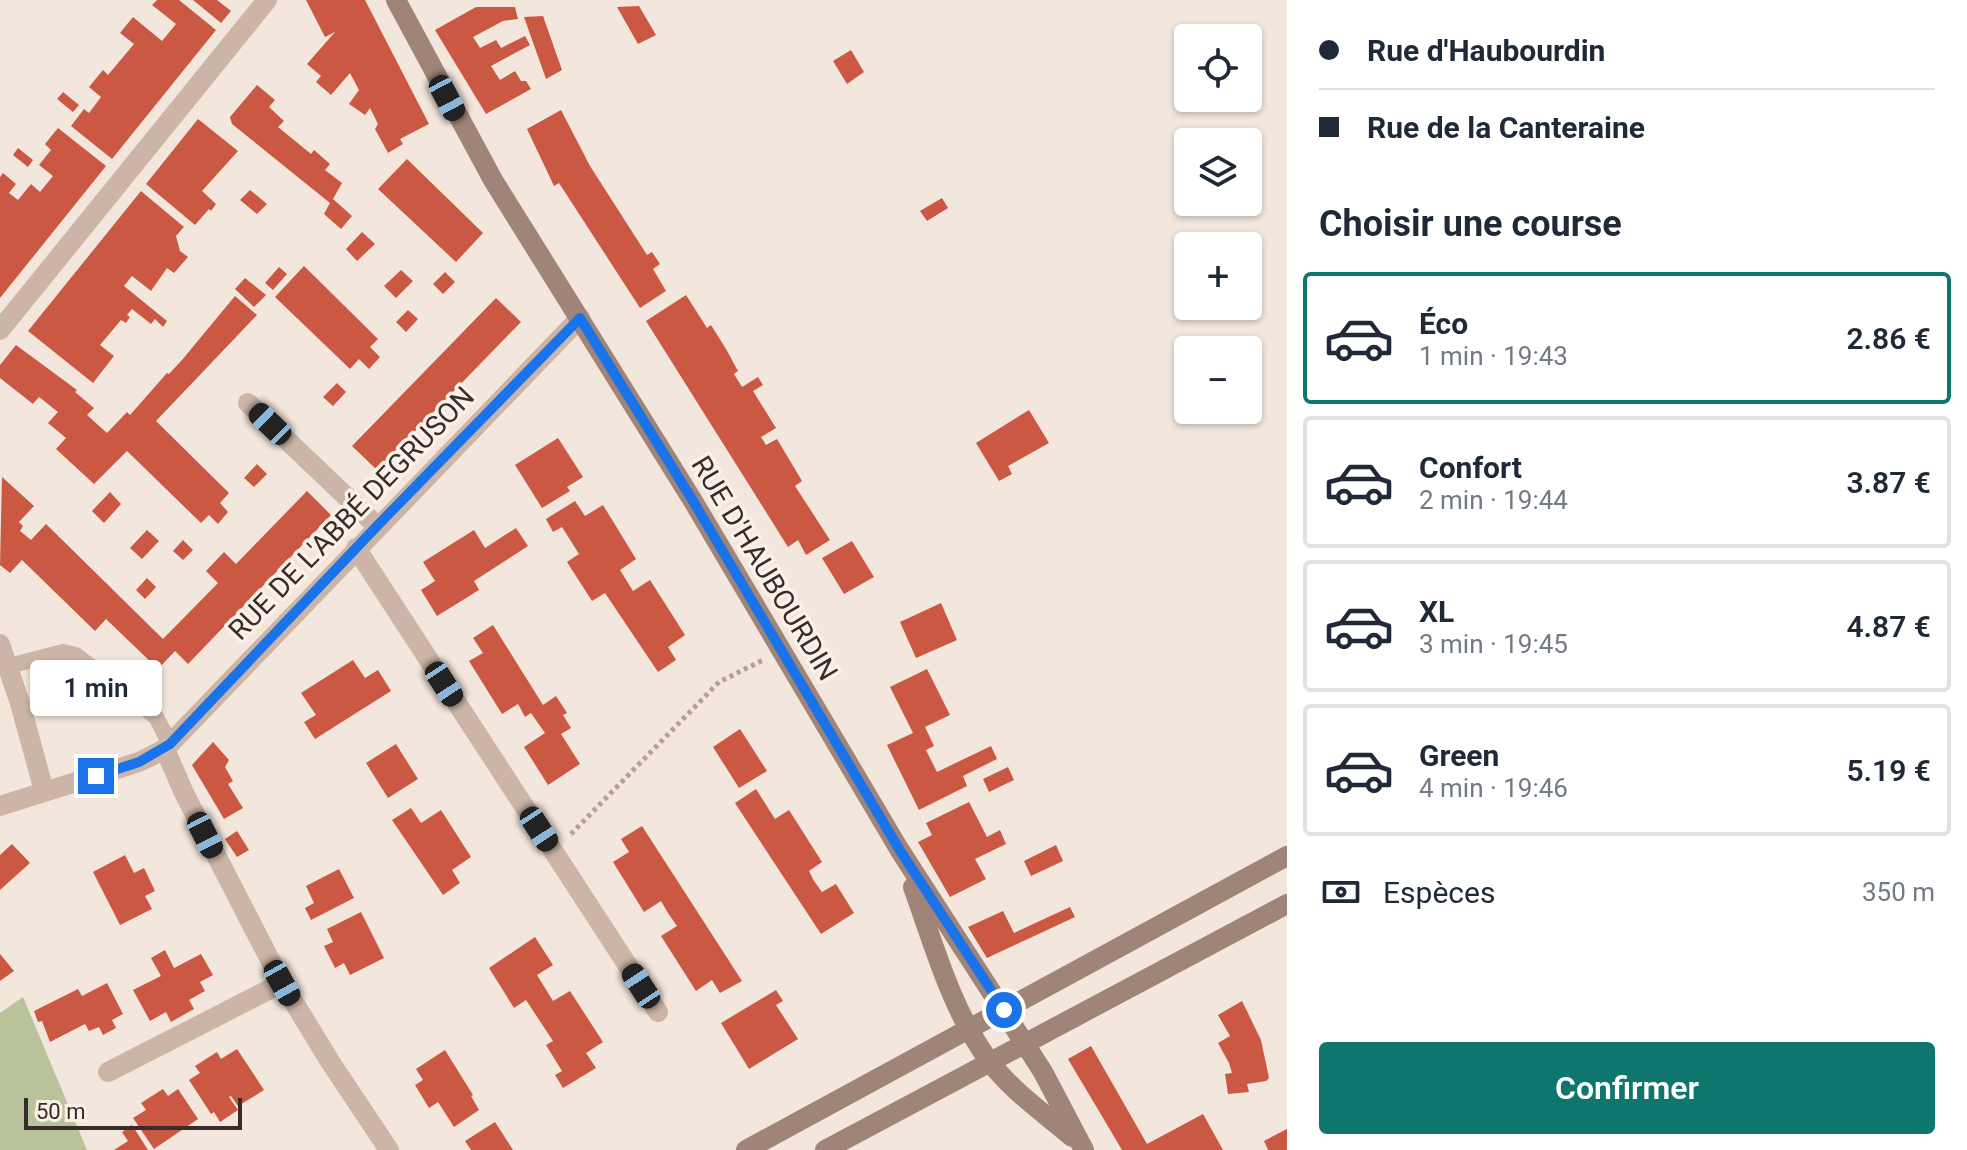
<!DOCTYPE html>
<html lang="fr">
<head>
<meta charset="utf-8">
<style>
  body { margin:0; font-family:Roboto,sans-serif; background:#f6f6f7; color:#1f2937; height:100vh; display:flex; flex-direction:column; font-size:30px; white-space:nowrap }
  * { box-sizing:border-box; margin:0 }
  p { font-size:26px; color:#747a83 }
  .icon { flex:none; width:44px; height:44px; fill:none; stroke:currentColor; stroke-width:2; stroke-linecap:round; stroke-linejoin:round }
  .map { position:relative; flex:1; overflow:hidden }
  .drawer { display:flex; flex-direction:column; background:#fff; width:680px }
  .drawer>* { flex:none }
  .guide { display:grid; align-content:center; height:176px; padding:0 32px; background:#fff }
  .buttons { position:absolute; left:1174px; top:24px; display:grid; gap:16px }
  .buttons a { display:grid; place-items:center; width:88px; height:88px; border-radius:8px; background:#fff; box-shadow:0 2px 6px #0004; font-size:40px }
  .scale { position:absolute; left:24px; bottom:20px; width:218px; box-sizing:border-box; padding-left:8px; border:4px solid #382c28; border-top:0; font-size:22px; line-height:28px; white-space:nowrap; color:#382c28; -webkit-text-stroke:6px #faf1e9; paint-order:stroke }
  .end { position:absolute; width:36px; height:36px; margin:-18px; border:10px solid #1a73e8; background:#fff; box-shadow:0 0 0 4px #fff }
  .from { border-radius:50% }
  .bubble { position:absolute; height:56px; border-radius:8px; background:#fff; box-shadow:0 2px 6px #0004; font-size:26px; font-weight:600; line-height:56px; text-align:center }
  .car { position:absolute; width:24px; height:48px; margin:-24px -12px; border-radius:10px; box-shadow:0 0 6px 2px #0007; background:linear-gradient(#222 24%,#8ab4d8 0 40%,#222 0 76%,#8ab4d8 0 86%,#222 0) }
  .guide b { display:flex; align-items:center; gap:28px; height:76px; font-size:30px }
  .guide b+b { border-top:2px solid #e0e1e3 }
  .guide i { width:20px; height:20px; background:#1f2937 }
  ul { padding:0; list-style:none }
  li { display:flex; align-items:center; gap:24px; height:132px; margin:0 16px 12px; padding:0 16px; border:4px solid #e0e1e3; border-radius:8px }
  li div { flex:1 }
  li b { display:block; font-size:30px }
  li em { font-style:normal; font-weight:600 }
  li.selected { border-color:#0f766e }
  li>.icon { width:72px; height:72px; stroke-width:1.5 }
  h2 { padding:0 32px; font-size:36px; line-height:96px }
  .pay { display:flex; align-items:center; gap:20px; height:88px; padding:0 32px; font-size:30px }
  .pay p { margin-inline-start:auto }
  .cta { display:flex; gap:16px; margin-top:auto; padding:16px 32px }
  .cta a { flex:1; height:92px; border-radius:8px; background:#0f766e; color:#fff; font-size:32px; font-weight:600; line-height:92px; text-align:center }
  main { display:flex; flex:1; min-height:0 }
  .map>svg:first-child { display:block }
  .green { fill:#b9c39b }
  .building { fill:#cb5842 }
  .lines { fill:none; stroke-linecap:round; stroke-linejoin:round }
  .path { stroke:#b89f91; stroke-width:5; stroke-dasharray:4 4; stroke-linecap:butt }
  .lane { stroke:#ccb5a7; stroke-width:16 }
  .street { stroke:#ccb5a7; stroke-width:20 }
  .secondary { stroke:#a08478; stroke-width:20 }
  .route { stroke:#1a73e8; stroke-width:10 }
  .labels { text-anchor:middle; stroke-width:7; stroke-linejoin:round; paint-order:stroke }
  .street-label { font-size:28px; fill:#382c28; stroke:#faf1e9 }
</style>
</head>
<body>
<main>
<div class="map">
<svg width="1287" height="1150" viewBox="0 0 1287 1150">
  <rect width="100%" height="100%" fill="#f3e6dc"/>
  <!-- green -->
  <path class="green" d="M23 997 87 1150H0V1013Z"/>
  <!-- building -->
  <path class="building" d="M157 0H179L216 30 112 159 71 126 84 109 89 113 101 97 89 87 103 70 108 75 134 44 120 33 133 17 162 41 176 24 152 5Z
    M193 0H217L231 11 221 23Z
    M306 0H365L429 124 400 139 403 144 388 153 375 129 378 124 370 108 365 115 349 104 359 90 350 73 331 95 316 82 321 76 307 64 335 32 325 37Z
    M639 6 656 35 638 44 617 7Z
    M476 7H515L518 19 503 21 473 37 480 48 496 40 501 48 525 36 530 45 491 66 500 80 515 71 521 81H526L531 89 486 114 435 30Z
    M543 16 562 70 546 79 524 17Z
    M851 50 864 72 847 84 833 61Z
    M257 85 275 100 269 107 284 121 278 127 311 154 314 150 330 164 325 170 342 183 333 199 352 216 341 229 324 214 330 203 232 124 230 117Z
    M63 92 79 105 73 112 57 99Z
    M561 110 590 166 647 255 652 252 660 264 653 269 666 291 640 308 559 183 554 186 527 129Z
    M198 119 238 151 202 191 216 204 211 211 209 209 195 225 146 184Z
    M58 128 106 166 0 298V177L3 173 16 184 9 193 18 200 31 184 40 192 53 176 39 165 51 150 45 144Z
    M18 148 33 160 28 167 13 155Z
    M407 159 483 233 456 262 378 189Z
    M250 190 267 204 257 214 240 200Z
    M141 191 184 227 176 236 180 251 188 257 174 273 167 268 151 291 132 276 124 286 167 321 163 327 155 319 151 324 132 309 127 315 130 317 126 323 121 320 100 345 114 356 93 383 28 331Z
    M942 198 948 208 927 221 920 211Z
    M362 232 375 244 357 261 346 249Z
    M304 266 378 339 370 347 380 357 369 369 359 359 350 369 275 297Z
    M279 267 287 274 273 290 265 283Z
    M401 270 413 281 396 298 384 286Z
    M445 272 455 282 443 294 433 284Z
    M245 278 266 295 254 307 235 289Z
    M686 295 707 328 711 325 726 349 738 371 734 374 742 387 758 377 763 385 753 391 776 428 761 437 766 445 777 439 802 481 795 486 830 540 806 555 798 540 788 547 646 321Z
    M235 296 257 315 156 421 229 493 220 503 228 512 218 524 209 515 201 523 127 451 94 484 56 449 66 438 48 423 58 412 39 397 33 404 0 378V365L16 345 77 390 75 392 94 408 87 415 107 433 127 412 130 415 167 373 169 374 182 360Z
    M496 298 521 322 377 470 352 446Z
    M408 310 418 319 406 332 396 322Z
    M337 383 346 392 333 406 323 397Z
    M1029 410 1049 443 1008 466 1012 474 999 481 976 443Z
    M558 438 583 477 567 487 570 491 542 508 515 465Z
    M257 464 267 474 254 487 244 478Z
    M2 477 34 506 19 522 23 526 20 531 31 540 46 524 163 639 218 583 206 571 224 552 236 564 307 491 331 515 188 664 175 651 158 669 106 619 95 631 22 560 10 573 0 565Z
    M110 492 121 504 104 523 92 511Z
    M575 501 585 516 603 505 636 559 620 570 633 591 650 580 685 635 668 647 676 660 658 672 605 593 592 601 567 562 579 554 562 527 553 532 546 519Z
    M516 528 528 546 474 581 479 590 437 616 421 590 435 581 423 562 474 530 485 548Z
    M147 530 159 541 142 559 130 548Z
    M183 540 193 550 183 560 173 551Z
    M852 541 874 577 844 594 822 558Z
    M147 578 156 587 145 599 136 590Z
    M941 603 957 640 916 658 900 622Z
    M493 625 543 705 556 696 567 713 563 715 571 728 561 734 580 764 548 785 524 747 545 733 531 713 525 717 518 704 502 714 469 661 483 653 473 638Z
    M353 660 365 678 378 670 391 691 315 739 304 722 316 715 301 693Z
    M927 669 950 715 925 727 934 746 926 750 937 772 991 746 997 759 963 776 967 786 919 810 887 745 913 733 890 687Z
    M740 729 767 771 739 788 713 747Z
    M213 742 229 760 225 767 233 781 228 784 243 808 224 819 192 765Z
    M396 744 418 779 388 798 366 763Z
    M1008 767 1014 780 989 792 983 779Z
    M756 789 775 819 789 810 822 862 809 871 814 881 822 892 836 884 854 913 821 934 735 803Z
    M969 802 987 837 1000 830 1006 844 975 859 986 879 950 897 918 842 932 835 926 823Z
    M411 808 421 823 441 810 471 857 452 870 460 883 443 895 392 820Z
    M642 826 742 981 720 993 712 980 696 991 661 936 677 926 668 913 661 901 644 912 613 862 629 852 621 839Z
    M237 831 249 850 237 857 225 839Z
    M12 844 30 863 0 890V855Z
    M1056 845 1063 861 1031 876 1024 861Z
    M125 855 134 873 144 868 155 891 145 896 152 909 120 925 93 872Z
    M339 869 354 898 311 920 305 908 314 903 306 886Z
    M1070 907 1075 917 987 958 968 927 1003 911 1014 933Z
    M361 912 384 958 350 975 344 963 335 968 324 946 333 942 327 929Z
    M535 937 553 965 537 975 553 1001 570 991 603 1042 586 1053 596 1068 563 1088 555 1075 562 1071 546 1045 553 1041 526 1000 514 1008 489 968Z
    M165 950 174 968 201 954 213 975 200 982 205 991 189 1000 194 1009 171 1022 166 1012 150 1021 133 990 161 976 151 958Z
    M0 954 14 971 0 981Z
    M107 983 123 1014 112 1020 116 1028 103 1035 99 1027 89 1031 85 1024 50 1042 42 1021 38 1022 34 1011 78 989 82 996Z
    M776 990 783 1001 776 1005 798 1039 749 1069 721 1023Z
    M1242 1001 1261 1040 1269 1078 1266 1081 1247 1084 1249 1092 1228 1094 1225 1074 1232 1073 1229 1063 1218 1043 1230 1036 1218 1015Z
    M1091 1046 1147 1144 1203 1114 1223 1150H1122L1068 1059Z
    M237 1049 264 1090 238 1106 231 1096 229 1097 238 1110 220 1122 214 1112 211 1114 189 1080 200 1073 195 1066 217 1052 221 1059Z
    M445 1050 473 1095 471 1096 479 1110 454 1127 438 1102 429 1108 415 1085 423 1080 416 1069Z
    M163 1089 168 1096 178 1089 198 1119 154 1149 133 1118 146 1110 141 1103Z
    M495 1122 513 1150H471L465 1141Z
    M132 1125 148 1150H114L128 1141 122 1132Z
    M1287 1129V1150H1268L1264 1141Z"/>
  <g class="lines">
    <!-- path -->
    <path class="path" d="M571 834 719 682 763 660"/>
    <!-- lane -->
    <path class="lane" d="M9 666 63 652 76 655 156 717 170 744"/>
    <!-- street -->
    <path class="street" d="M0 330 267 0
      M248 403 377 526
      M356 548 658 1012
      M0 644 20 703 44 791
      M165 749 184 793 282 983 331 1063 389 1150
      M0 806 139 762 165 749 580 318
      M108 1072 282 983"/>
    <!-- secondary -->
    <path class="secondary" d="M396 0 493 180 693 501 899 849 1043 1072 1084 1150
      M913 887C934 945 952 1012 990 1062 1012 1091 1045 1114 1072 1137
      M746 1150 1287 856
      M825 1150 1287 904"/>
  </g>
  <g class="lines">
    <!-- route -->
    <path class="route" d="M96 776 139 762 170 744 377 526 580 318 693 501 899 849 1004 1010"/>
  </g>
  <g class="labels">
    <!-- street labels -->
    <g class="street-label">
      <text transform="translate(351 513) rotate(-46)" y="10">RUE DE L'ABBÉ DEGRUSON</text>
      <text transform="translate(765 568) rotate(59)" y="10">RUE D'HAUBOURDIN</text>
    </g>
  </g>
</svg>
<div class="buttons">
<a><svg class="icon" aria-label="locate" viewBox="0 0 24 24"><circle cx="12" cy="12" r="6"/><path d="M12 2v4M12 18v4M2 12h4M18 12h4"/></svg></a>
<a><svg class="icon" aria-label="layers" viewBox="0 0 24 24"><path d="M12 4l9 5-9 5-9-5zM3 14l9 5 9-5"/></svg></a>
<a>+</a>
<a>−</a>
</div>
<div class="scale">50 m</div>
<i class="end from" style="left:1004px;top:1010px"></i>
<i class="end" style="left:96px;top:776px"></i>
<div class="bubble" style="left:30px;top:660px;width:132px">1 min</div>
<i class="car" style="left:447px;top:98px;rotate:152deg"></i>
<i class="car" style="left:270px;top:424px;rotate:314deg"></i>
<i class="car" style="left:444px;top:684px;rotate:147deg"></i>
<i class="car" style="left:539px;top:829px;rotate:147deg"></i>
<i class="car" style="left:205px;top:835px;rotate:153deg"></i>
<i class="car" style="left:282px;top:983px;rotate:151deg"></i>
<i class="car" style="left:641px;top:986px;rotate:327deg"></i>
</div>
<section class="drawer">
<div class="guide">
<b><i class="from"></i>Rue d'Haubourdin</b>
<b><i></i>Rue de la Canteraine</b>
</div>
<h2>Choisir une course</h2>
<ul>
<li class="selected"><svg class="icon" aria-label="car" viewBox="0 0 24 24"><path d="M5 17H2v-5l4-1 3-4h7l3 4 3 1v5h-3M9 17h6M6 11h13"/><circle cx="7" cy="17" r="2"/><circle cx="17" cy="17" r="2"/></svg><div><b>Éco</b><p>1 min · 19:43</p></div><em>2.86 €</em></li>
<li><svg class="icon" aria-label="car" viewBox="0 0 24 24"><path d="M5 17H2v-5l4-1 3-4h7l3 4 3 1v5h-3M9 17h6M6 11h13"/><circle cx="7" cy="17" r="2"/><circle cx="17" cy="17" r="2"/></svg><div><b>Confort</b><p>2 min · 19:44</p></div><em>3.87 €</em></li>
<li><svg class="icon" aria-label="car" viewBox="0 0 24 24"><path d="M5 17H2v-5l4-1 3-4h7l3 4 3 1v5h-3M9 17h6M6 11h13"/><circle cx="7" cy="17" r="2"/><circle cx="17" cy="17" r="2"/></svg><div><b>XL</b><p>3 min · 19:45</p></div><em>4.87 €</em></li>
<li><svg class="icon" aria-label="car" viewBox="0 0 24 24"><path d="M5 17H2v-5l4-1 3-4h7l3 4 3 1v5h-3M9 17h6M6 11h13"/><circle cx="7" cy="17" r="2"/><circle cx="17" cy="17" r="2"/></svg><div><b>Green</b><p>4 min · 19:46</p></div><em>5.19 €</em></li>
</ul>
<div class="pay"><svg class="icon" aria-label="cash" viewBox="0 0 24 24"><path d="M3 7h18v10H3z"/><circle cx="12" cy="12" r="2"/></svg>Espèces<p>350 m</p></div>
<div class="cta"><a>Confirmer</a></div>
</section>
</main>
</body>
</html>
